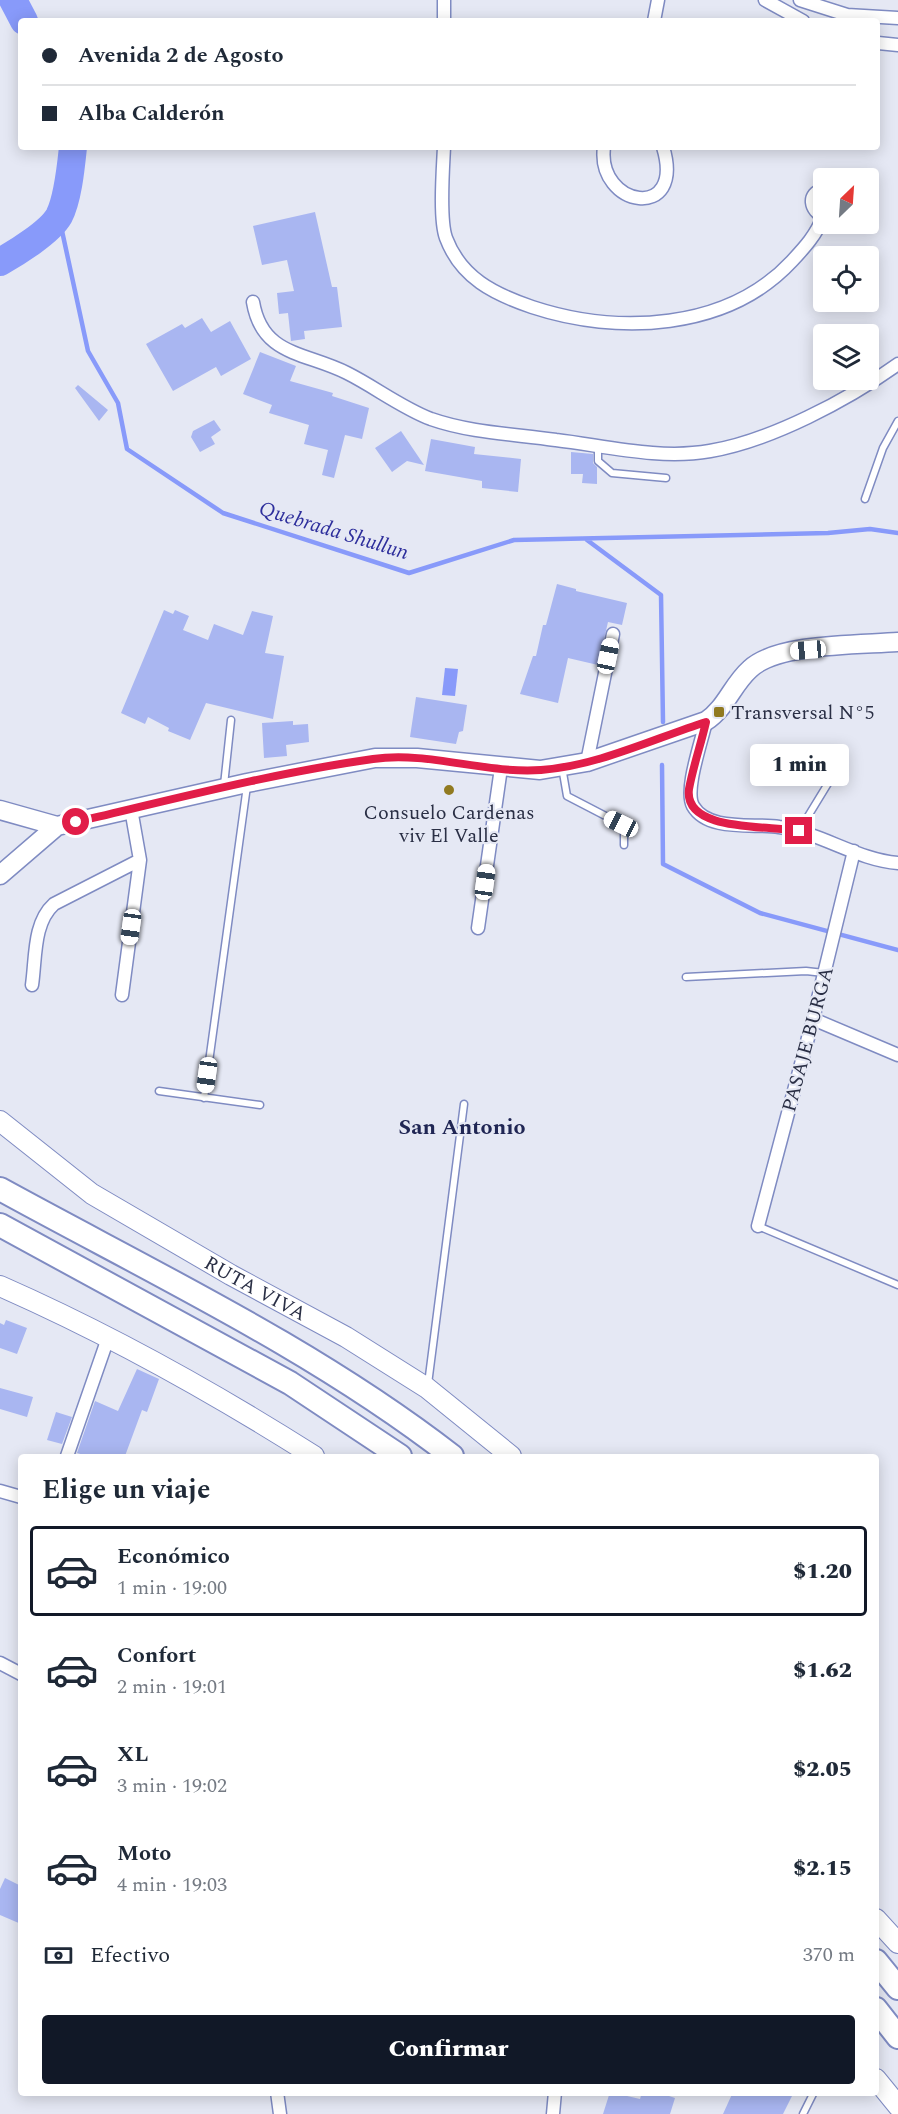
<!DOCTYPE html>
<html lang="es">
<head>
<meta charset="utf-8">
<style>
  body { margin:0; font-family:Spectral,serif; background:#f2f2f3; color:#1f2937; height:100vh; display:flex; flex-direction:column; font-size:22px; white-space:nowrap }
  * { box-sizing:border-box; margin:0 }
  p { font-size:20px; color:#747a83 }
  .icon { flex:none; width:33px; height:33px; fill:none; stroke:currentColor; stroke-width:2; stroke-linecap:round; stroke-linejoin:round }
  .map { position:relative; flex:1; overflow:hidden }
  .panel { position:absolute; left:18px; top:1454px; width:861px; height:642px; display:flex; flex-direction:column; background:#fff; border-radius:6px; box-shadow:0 3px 15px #0003 }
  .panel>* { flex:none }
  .banner { position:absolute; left:18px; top:18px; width:862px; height:132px; border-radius:6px; box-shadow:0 3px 15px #0003; display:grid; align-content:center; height:132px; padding:0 24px; background:#fff }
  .needle { width:39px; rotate:25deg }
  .buttons { position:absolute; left:813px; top:168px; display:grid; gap:12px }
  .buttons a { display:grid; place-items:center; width:66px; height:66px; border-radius:6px; background:#fff; box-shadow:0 3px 15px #0003; font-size:30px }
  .end { position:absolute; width:27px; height:27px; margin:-14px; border:8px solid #e11d48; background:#fff; box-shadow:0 0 0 3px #fff }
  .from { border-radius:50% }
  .bubble { position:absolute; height:42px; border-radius:6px; background:#fff; box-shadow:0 3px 15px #0003; font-size:20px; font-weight:800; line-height:42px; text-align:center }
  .car { position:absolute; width:18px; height:36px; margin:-18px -9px; border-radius:8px; box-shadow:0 0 4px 2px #0007; background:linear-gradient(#fff 24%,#345 0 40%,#fff 0 76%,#345 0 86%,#fff 0) }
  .banner b { display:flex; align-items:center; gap:21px; height:57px; font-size:22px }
  .banner b+b { border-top:2px solid #e0e1e3 }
  .banner i { width:15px; height:15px; background:#1f2937 }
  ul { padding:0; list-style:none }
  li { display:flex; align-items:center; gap:18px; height:90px; margin:0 12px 9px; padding:0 12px; border:3px solid transparent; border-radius:6px }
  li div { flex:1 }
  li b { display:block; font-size:22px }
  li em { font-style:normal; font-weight:800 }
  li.active { border-color:#111827 }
  li>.icon { width:54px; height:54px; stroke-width:1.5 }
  h2 { padding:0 24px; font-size:27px; line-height:72px }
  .pay { display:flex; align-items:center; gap:15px; height:66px; padding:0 24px; font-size:22px }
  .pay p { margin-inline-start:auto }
  .primary-button { display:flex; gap:12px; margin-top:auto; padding:12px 24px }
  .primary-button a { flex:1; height:69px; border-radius:6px; background:#111827; color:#fff; font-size:24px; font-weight:800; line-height:69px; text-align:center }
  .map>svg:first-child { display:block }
  .water { fill:#889afa }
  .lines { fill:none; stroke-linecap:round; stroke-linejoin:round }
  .stream { stroke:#889afa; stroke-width:4.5 }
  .river { stroke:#889afa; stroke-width:28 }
  .building { fill:#a9b6f1 }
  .lane-casing { stroke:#7f8bc2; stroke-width:9 }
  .street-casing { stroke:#7f8bc2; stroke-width:15 }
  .secondary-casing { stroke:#7f8bc2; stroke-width:21 }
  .primary-casing { stroke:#7f8bc2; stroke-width:22 }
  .highway-casing { stroke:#7f8bc2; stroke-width:26 }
  .lane { stroke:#fff; stroke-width:6 }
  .street { stroke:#fff; stroke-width:12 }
  .secondary { stroke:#fff; stroke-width:18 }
  .primary { stroke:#fff; stroke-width:20 }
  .highway { stroke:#fff; stroke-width:22 }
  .route { stroke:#e11d48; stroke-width:8 }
  .poi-dot { fill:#917a20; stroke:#e5e8f4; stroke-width:2 }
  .labels { text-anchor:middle; stroke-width:4.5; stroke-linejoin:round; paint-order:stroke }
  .poi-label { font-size:20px; fill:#2a2f45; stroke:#e5e8f4; text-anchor:start }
  .street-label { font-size:20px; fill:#2a2f45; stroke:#e5e8f4 }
  .water-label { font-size:21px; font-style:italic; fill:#2e2f9c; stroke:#e5e8f4 }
  .quarter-label { font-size:22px; font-weight:bold; fill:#202654; stroke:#e5e8f4 }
</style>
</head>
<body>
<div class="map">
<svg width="898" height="2114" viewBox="0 0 898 2114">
  <rect width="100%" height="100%" fill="#e5e8f4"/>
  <!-- water -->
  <path class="water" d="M445 668 458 669 455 696 442 695Z"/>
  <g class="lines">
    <!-- stream -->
    <path class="stream" d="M59 217 88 351 118 403 127 449 223 513 409 573 514 540 828 533 870 529 898 533
      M587 540 661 595 663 722
      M662 765 663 864 760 913 898 950"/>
    <!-- river -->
    <path class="river" d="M13 0 24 21
      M0 262C16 253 50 232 59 216 68 199 71 166 73 147"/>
  </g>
  <!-- building -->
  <path class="building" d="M315 212 332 287H337L342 327 304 331 305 339 291 341 288 313 279 314 277 293 294 291 287 260 262 265 253 226Z
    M202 318 211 332 230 321 251 359 221 376 216 367 173 391 146 344 182 324 185 328Z
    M260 352 296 366 290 381 333 393 332 396 369 408 362 439 345 435 334 478 322 475 328 450 304 444 309 425 269 413 272 405 243 394Z
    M78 385 108 410 99 421 75 388Z
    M214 420 221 430 211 437 215 444 200 452 191 437 193 431Z
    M401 431 424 465 407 461 392 472 375 448Z
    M431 439 475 447 474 454 521 459 518 492 482 488V481L425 471Z
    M571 452 593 454V463L597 467V484L582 483 583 474H571Z
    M557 584 576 589V591L627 603 622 625 608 622 598 665 568 658 558 703 520 694 533 656H536L543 625H546Z
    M164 610 173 614 175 610 189 616 183 630 208 640 214 624 243 635 252 611 273 616 265 653 284 656 273 719 206 703 190 740 168 731 169 728 148 717 145 724 121 713Z
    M416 697 467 705 463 731 459 732 456 744 410 737Z
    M293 721V725L308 724 309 742 286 745 287 756 264 758 262 723Z
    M6 1320 27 1328 17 1354 0 1348V1323L4 1325Z
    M137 1369 159 1379 147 1412 142 1410 125 1456H87L77 1453 95 1401 118 1411Z
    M0 1388 33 1397 27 1417 0 1409Z
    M56 1412 72 1417 62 1444 47 1440Z
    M5 1878 21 1886V1924L0 1915V1889Z
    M610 2092 640 2099 642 2092H657L675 2098 670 2114H603Z
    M733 2092H794L783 2114H723Z"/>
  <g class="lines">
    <!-- lane casing -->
    <g class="lane-casing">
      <path id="lane" d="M598 446V461L612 473 666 478
        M865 499 883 448 898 421
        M562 767 567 796 621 824 624 831V845
        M224 785 231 720
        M799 831 835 772
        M686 977 806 971 824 973
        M159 1091 260 1105
        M204 1098 247 786
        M758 1226 898 1285
        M428 1384 464 1104
        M803 2114 814 2092"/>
    </g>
    <!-- street casing -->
    <g class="street-casing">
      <path id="street" d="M765 0 803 21
        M800 0 847 15 898 18
        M444 21V0
        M654 21 658 0
        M878 43 898 45
        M444 147C443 169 439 219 446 238 461 278 494 294 532 307 617 335 727 331 792 261 805 247 816 235 823 217
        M604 147C596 207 686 223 663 147
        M824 189C806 193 810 211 824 217
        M253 302C262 356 305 352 347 373 375 387 402 408 431 419 471 433 515 434 556 440 606 446 660 460 710 451 770 441 848 400 898 364
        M706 721C702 741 684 790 693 806 708 832 754 823 779 827 820 832 857 860 898 863
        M587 762 613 634
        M478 928 501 768
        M32 985C36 957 33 923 54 904L140 860
        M122 995 140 860 131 809
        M813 1019 898 1055
        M758 1226 813 1019 854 851
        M67 1456 108 1338
        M0 1491 21 1497
        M0 1663 21 1674
        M277 2092 280 2114
        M553 2114 555 2092"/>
    </g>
    <!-- secondary casing -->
    <g class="secondary-casing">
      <path id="secondary" d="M0 810 57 826 247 783 375 758H417L540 770 587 762 706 721C726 708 732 685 750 669 777 643 860 645 898 642
        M0 875 57 826"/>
    </g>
    <!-- primary casing -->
    <g class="primary-casing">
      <g id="primary">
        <path id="s1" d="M0 1121 92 1194 231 1275 346 1337 427 1388 511 1456"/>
        <path d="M0 1286C109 1334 213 1392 314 1456"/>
        <path d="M876 1919 898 1943"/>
        <path d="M876 2079 898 2106"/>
      </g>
    </g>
    <!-- highway casing -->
    <g class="highway-casing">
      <path id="highway" d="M0 1189C153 1273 314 1349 452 1456
        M0 1225 290 1383 400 1456
        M876 1961 898 1988
        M876 2009 898 2037"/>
    </g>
    <!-- lane -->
    <use href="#lane" class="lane"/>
    <!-- street -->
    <use href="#street" class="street"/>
    <!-- secondary -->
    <use href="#secondary" class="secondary"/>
    <!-- primary -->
    <use href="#primary" class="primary"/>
    <!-- highway -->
    <use href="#highway" class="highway"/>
  </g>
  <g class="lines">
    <!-- route -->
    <path class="route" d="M76 822C174 799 273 773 373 759 429 751 485 774 541 770 597 766 653 739 706 722 701 744 693 767 689 789 683 833 772 825 799 831"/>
  </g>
  <!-- markers -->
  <g class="poi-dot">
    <rect x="713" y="706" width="12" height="12" rx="3"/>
    <circle cx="449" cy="790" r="6"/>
  </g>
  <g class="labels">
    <!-- poi labels -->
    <g class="poi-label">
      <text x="731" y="719">Transversal N°5</text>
      <text x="449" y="819" text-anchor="middle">Consuelo Cardenas<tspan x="449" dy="23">viv El Valle</tspan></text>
    </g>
    <!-- street labels -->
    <g class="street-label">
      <text transform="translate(807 1039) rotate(-75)" y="7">PASAJE BURGA</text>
      <text dy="7" stroke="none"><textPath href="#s1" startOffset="306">RUTA VIVA</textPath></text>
    </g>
    <!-- water labels -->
    <g class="water-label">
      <text transform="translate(334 530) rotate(17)" y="7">Quebrada Shullun</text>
    </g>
    <!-- quarter labels -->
    <g class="quarter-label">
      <text x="462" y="1134">San Antonio</text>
    </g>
  </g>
</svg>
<div class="buttons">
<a><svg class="needle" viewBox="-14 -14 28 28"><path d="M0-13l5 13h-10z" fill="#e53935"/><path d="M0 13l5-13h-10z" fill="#747a83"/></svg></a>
<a><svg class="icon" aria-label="locate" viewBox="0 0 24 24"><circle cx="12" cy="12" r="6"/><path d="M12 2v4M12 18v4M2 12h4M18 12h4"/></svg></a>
<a><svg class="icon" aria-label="layers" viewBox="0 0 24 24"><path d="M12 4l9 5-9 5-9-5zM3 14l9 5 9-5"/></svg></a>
</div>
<i class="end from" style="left:76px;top:822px"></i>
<i class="end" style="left:799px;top:831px"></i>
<div class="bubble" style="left:750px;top:744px;width:99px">1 min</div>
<i class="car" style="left:808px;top:650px;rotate:265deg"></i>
<i class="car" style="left:608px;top:656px;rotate:12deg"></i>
<i class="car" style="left:621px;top:824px;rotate:296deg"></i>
<i class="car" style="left:485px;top:882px;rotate:8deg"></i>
<i class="car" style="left:131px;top:927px;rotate:188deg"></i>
<i class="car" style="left:207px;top:1075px;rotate:188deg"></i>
<div class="banner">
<b><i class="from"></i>Avenida 2 de Agosto</b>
<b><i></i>Alba Calderón</b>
</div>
<section class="panel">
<h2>Elige un viaje</h2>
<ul>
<li class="active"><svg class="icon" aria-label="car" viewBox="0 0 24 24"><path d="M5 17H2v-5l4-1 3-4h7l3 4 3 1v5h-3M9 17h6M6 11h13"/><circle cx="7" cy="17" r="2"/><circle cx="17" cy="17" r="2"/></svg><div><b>Económico</b><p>1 min · 19:00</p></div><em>$1.20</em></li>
<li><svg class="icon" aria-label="car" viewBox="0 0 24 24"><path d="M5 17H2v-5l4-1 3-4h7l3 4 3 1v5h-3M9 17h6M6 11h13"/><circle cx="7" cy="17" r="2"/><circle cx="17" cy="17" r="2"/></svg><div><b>Confort</b><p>2 min · 19:01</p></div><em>$1.62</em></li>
<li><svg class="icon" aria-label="car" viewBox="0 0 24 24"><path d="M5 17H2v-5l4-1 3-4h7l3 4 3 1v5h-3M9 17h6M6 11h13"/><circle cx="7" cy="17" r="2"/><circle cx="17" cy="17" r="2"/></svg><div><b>XL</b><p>3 min · 19:02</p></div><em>$2.05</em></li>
<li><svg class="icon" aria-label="car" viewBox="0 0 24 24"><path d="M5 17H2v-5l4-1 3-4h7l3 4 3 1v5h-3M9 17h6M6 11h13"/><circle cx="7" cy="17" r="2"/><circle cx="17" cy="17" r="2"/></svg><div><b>Moto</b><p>4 min · 19:03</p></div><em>$2.15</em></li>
</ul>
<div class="pay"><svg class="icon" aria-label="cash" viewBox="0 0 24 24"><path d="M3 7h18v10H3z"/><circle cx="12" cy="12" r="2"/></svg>Efectivo<p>370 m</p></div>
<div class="primary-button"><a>Confirmar</a></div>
</section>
</div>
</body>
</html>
